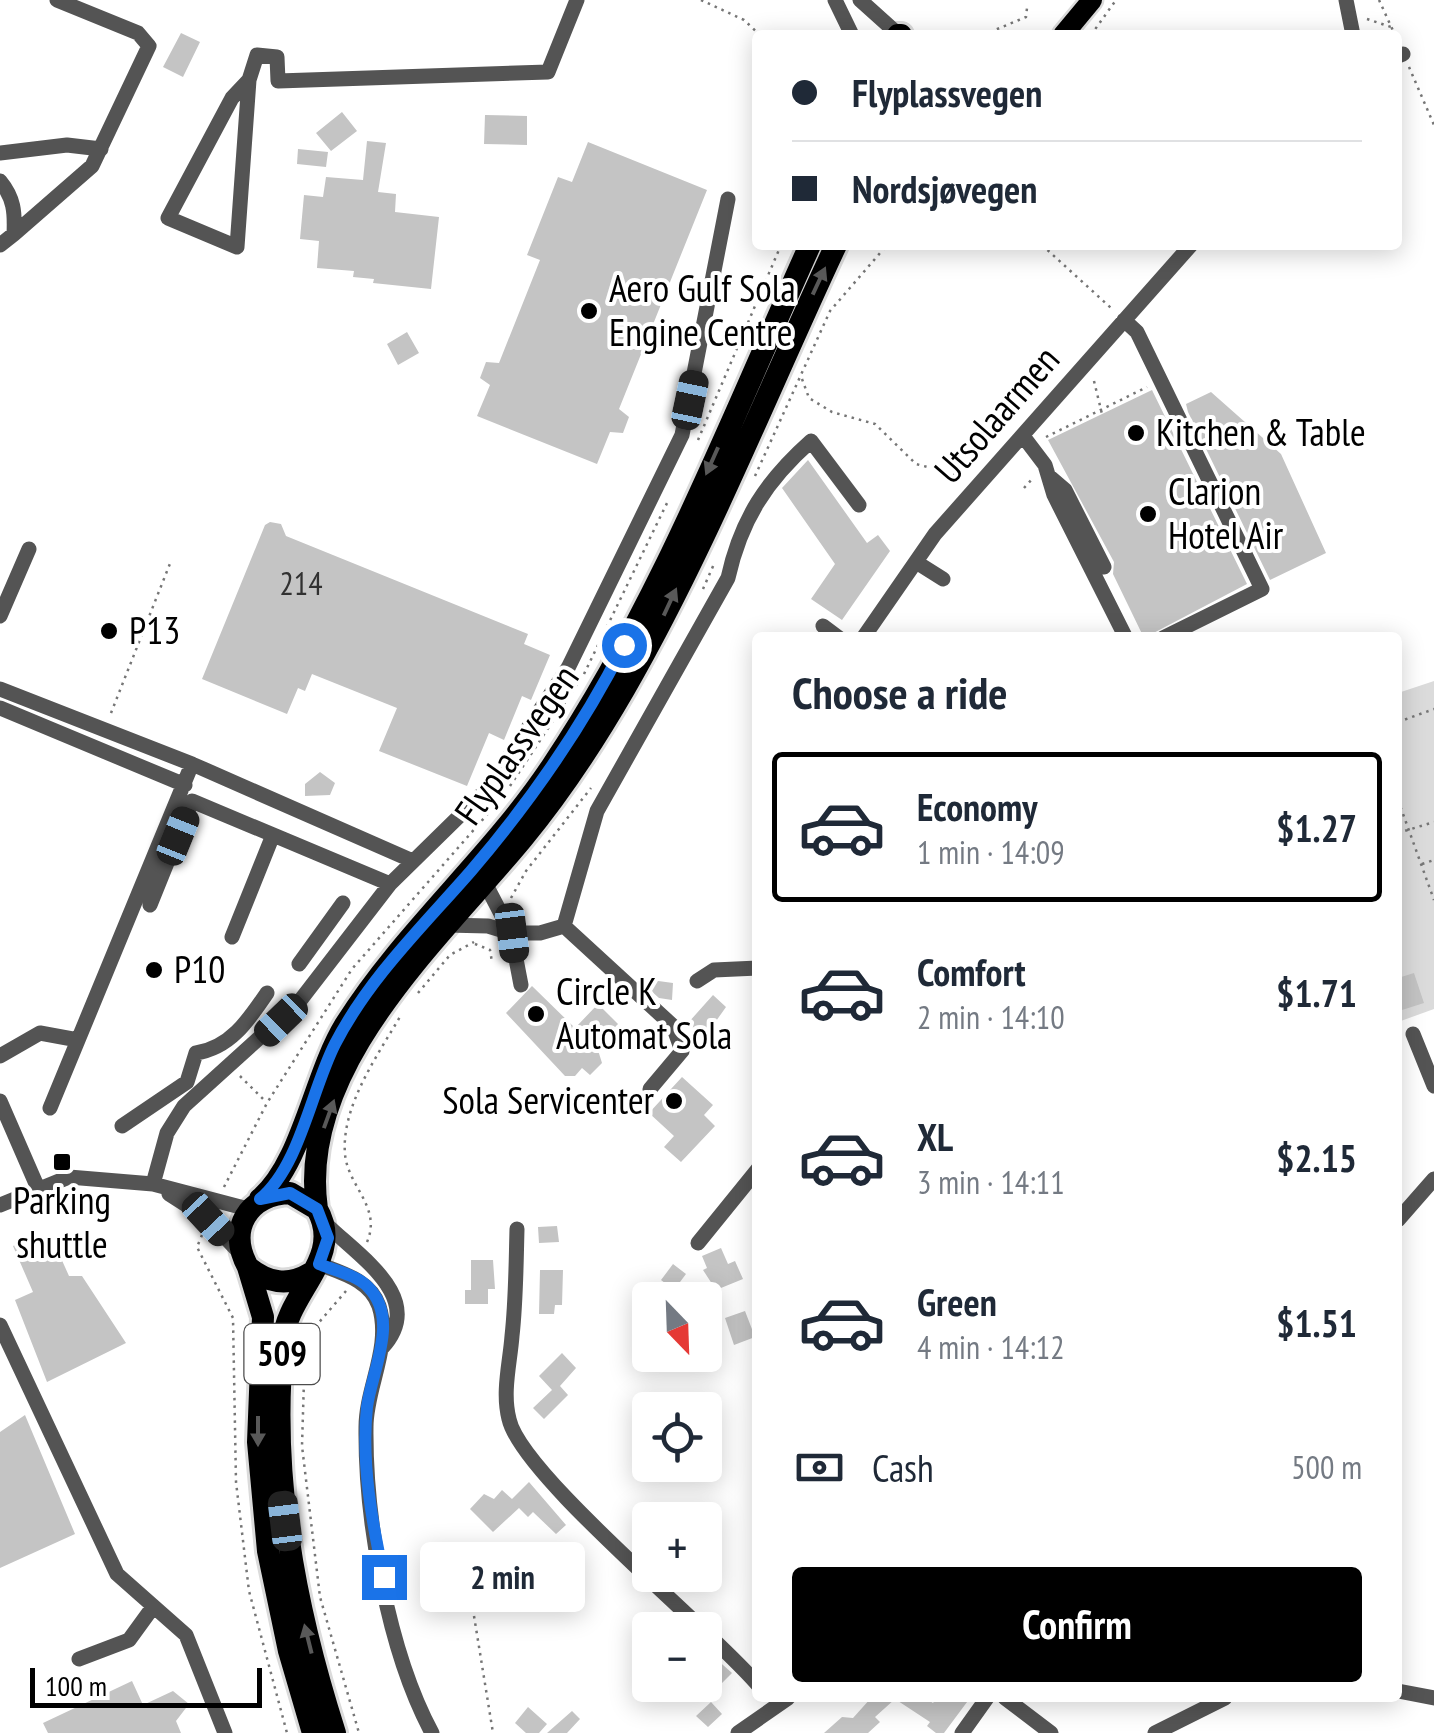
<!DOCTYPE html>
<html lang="en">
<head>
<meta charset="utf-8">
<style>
  body { margin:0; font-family:"PT Sans Narrow",sans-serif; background:#f2f2f3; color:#1f2937; height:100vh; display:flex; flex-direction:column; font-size:38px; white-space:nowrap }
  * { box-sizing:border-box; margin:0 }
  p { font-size:32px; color:#747a83 }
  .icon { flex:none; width:55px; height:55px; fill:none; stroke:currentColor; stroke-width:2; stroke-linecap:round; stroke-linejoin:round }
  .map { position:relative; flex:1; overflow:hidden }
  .details { position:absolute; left:752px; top:632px; width:650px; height:1070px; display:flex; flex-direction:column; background:#fff; border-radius:10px; box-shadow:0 5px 25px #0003 }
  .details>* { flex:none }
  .guide { position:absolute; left:752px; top:30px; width:650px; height:220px; border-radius:10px; box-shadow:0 5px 25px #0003; display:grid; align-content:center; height:220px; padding:0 40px; background:#fff }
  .needle { width:65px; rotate:157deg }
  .buttons { position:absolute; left:632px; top:1282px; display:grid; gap:20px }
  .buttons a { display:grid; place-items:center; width:90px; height:90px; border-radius:10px; background:#fff; box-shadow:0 5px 25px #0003; font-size:50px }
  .scale { position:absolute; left:30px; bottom:25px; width:232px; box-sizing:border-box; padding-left:10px; border:5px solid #000; border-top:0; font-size:28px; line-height:35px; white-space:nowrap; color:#000; -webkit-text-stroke:8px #fff; paint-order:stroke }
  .end { position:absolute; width:45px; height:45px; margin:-22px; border:12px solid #1a73e8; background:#fff; box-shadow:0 0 0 5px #fff }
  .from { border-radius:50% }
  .bubble { position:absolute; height:70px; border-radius:10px; background:#fff; box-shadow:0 5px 25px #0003; font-size:32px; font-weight:700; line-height:70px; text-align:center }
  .car { position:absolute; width:30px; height:60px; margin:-30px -15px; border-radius:12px; box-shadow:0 0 8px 2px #0007; background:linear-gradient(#222 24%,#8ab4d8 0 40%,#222 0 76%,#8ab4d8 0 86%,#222 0) }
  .guide b { display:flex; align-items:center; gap:35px; height:95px; font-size:38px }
  .guide b+b { border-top:2px solid #e0e1e3 }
  .guide i { width:25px; height:25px; background:#1f2937 }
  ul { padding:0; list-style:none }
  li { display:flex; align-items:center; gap:30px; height:150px; margin:0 20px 15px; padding:0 20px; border:5px solid transparent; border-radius:10px }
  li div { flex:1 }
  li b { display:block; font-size:38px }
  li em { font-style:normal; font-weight:700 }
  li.active { border-color:#000 }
  li>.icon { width:90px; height:90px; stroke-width:1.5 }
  h2 { padding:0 40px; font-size:45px; line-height:120px }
  .pay { display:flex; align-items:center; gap:25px; height:110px; padding:0 40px; font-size:38px }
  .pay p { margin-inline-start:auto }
  .primary-button { display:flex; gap:20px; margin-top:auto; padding:20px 40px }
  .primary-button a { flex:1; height:115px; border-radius:10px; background:#000; color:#fff; font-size:40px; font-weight:700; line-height:115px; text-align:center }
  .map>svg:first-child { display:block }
  .green { fill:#dbdbdb }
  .building { fill:#c4c4c4 }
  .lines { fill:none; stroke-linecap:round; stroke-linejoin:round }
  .major-casing { stroke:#dbdbdb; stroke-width:25 }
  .highway-casing { stroke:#dbdbdb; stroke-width:28 }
  .path { stroke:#767676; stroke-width:2.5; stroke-dasharray:2.5 5; stroke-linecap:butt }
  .minor { stroke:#545454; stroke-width:15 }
  .major { stroke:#000; stroke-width:20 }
  .highway { stroke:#000; stroke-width:22 }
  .oneway { fill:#595959 }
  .route { stroke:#1a73e8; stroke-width:12 }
  .poi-dot { fill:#000; stroke:#fff; stroke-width:4 }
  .labels { text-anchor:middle; stroke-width:8; stroke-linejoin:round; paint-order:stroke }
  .number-label { font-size:32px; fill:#313131 }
  .shield { fill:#fff; stroke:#4c4c4c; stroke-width:2.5 }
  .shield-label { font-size:35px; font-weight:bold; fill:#000 }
  .poi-label { font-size:38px; fill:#000; stroke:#fff; text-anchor:start }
  .street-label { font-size:38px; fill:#000; stroke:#fff }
</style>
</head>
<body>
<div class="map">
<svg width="1434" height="1733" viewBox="0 0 1434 1733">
  <rect width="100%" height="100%" fill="#fff"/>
  <!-- green -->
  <path class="green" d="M1434 681V1009L1398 1022V693Z"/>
  <!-- building -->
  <path class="building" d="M181 33 200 42 183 77 163 67Z
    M342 112 357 131 331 151 316 133Z
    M485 115 527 116V145L484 144Z
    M367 141 386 143 378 192 396 194 395 212 439 217 431 289 373 283 374 279 353 277 354 271 317 268 319 241 300 239 304 195 323 197 326 177 363 180Z
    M588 142 707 190 619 409 629 417 623 433 610 432 597 464 477 416 490 385 480 378 486 362 499 363 540 260 527 255 558 177 572 182Z
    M298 149 328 152 326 167 297 164Z
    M407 332 419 353 398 365 387 344Z
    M1152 390 1247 584 1144 638 1113 574 1114 562 1048 440Z
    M1211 392 1281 454 1326 553 1270 580 1188 412 1186 404Z
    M808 460 867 543 878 535 890 551 842 620 811 599 835 564 782 488Z
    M270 522 281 524 286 536 528 634 524 644 550 655 531 700 522 696 504 740 489 733 467 786 379 751 397 708 312 674 305 691 298 688 287 714 202 679 265 525Z
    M320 772 335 783 330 795 305 796V784Z
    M1414 973 1424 1003 1402 1010 1398 978Z
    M651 980 673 983 672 1000 659 998 650 990Z
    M532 986 575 1028 598 1004 618 1024 597 1047 602 1063 590 1075 582 1068 575 1076H565L506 1013Z
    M713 995 726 1007 704 1038 688 1023Z
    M682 1077 713 1105 704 1115 715 1126 681 1162 664 1147 674 1136 649 1113Z
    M557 1226 559 1242 539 1243 538 1227Z
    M36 1235 44 1253 56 1247 69 1276H82L126 1343 47 1382 15 1300 33 1292 13 1246Z
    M721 1248 728 1264 735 1261 743 1279 716 1290 703 1270 707 1268 702 1256Z
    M471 1260H493L495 1289H488V1304H465V1290H471Z
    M673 1264 686 1274 674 1290 661 1280Z
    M540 1270H563L562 1305H555L554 1314H539Z
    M716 1308 722 1325 710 1330 705 1313Z
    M745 1311 755 1337 734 1345 725 1318Z
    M562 1353 576 1368 560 1386 568 1395 544 1419 533 1408 552 1390 539 1376Z
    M25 1415 75 1534 0 1568V1432Z
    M529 1482 566 1525 556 1534 533 1512 528 1517 519 1508 493 1532 470 1509 484 1494 494 1499 502 1490 512 1499Z
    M539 1563 555 1579 531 1597 510 1577 522 1564 530 1572Z
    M705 1649 732 1673 718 1687 705 1674Z
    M132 1681 143 1705 173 1691 189 1704 176 1721 181 1733H48L43 1723Z
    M871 1698H925L933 1703 937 1698H970L944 1733H936L927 1726 930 1722 895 1699 875 1717 880 1722 868 1733H824L842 1717 853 1718Z
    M711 1702 722 1714 708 1727 696 1716Z
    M528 1707 547 1724 539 1733H526L515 1723Z
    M572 1711 580 1719 567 1733H547Z"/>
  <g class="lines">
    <!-- major casing -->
    <g class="major-casing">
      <path id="major" d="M1063 35 1092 0"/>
    </g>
    <!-- highway casing -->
    <g class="highway-casing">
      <path id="highway" d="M898 35H901
        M260 1199C302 1164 314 1076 345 1025 404 931 491 858 552 766 660 605 731 420 810 245
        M317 1209C296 1066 441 938 523 838 561 792 595 740 625 688 706 547 767 392 836 245
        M248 1267 263 1317 258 1442 268 1551 289 1651 313 1733
        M311 1273C288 1287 268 1283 248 1267 227 1229 248 1195 290 1193L317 1209C345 1258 287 1292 283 1341 270 1476 294 1605 335 1733"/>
    </g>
    <!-- path -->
    <path class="path" d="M701 0 744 20 760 35
      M1379 0 1395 35
      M1367 19 1391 27
      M983 35 1026 17 1027 8
      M1091 35 1116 0
      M1409 67 1434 125
      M1042 245 1111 308
      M802 379 809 398 832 412 875 424 916 464 965 477
      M1094 381 1102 414
      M1046 437 1147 387
      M698 440 781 245
      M755 476 830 311 887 245
      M1024 488 1033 478
      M703 589 714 564
      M584 674 668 501
      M111 713 171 561
      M1398 722 1434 709
      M510 786 580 680
      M1398 800 1434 900
      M1398 833 1434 822
      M1422 864 1434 860
      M511 898 526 871 591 788
      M475 944 490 950 492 962
      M418 993 450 955 474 942
      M240 1076 266 1102
      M224 1187 267 1103 352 969 499 801
      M202 1235 197 1247 233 1318 236 1482 249 1591 287 1733
      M367 1242C382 1207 348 1187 345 1154 341 1106 378 1055 401 1015
      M346 1291 315 1327 305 1347 302 1446 320 1597 359 1733
      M468 1579 493 1733"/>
    <!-- minor -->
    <path class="minor" d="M835 0 852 35
      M860 0 899 35
      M1346 0 1353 35
      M1398 56 1403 54
      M249 80 232 98 168 218 237 247 249 80 257 55 277 57 278 81 548 72 577 0
      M0 153 67 145 101 149
      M0 181C14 198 15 212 14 234L0 245
      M14 234 92 166 149 46 138 33 57 0
      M1124 320 1137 332 1262 589 1163 638
      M1023 436 1045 465 1054 495 1126 638
      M1051 478 1065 490 1104 567
      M916 562 943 579
      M0 616 29 549
      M823 626 839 638
      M863 638 935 534 1191 245
      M0 689 192 764 413 861
      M0 708 185 785
      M150 905 192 801 390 884
      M446 925 488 926 511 933 485 883
      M564 926 597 811 728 578C741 519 767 480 811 441L859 505
      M564 926 673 1026 682 1051 650 1089
      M232 937 273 835
      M299 964 343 903
      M697 981 714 970 758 968
      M521 985 511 933H540L564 926
      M1413 1034 1434 1086
      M0 1056 40 1033 78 1040
      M0 1101 37 1186
      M50 1108 192 764
      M122 1126 187 1082 196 1053C230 1048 248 1021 267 993
      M153 1184 167 1133 184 1106 299 1002 390 884 489 787 568 668 682 435 728 199
      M169 1194 208 1219 240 1253
      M0 1205 69 1177 153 1184 248 1209
      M1398 1220 1434 1179
      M325 1223C358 1256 428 1298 382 1348
      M517 1229C516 1265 516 1300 512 1336 510 1363 502 1392 509 1419 521 1475 710 1628 758 1685
      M698 1243 758 1169
      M319 1264C342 1273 370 1280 379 1306 392 1347 366 1387 366 1427 365 1520 388 1651 432 1733
      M0 1325 117 1574 186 1635 225 1733
      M79 1659 129 1640 153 1607
      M1398 1691 1434 1698
      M1005 1698 1051 1733
      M738 1733 788 1698
      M962 1733 987 1698
      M1155 1733 1225 1698"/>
    <!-- major -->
    <use href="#major" class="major"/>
    <!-- highway -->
    <use href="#highway" class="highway"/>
  </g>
  <!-- one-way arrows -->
  <defs><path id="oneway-solid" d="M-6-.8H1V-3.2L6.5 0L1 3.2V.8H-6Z" transform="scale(2.5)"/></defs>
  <g class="oneway">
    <use href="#oneway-solid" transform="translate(819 281) rotate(-65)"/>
    <use href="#oneway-solid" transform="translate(712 461) rotate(114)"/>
    <use href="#oneway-solid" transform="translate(670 602) rotate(-65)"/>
    <use href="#oneway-solid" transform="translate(329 1114) rotate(-70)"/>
    <use href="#oneway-solid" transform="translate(258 1431) rotate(90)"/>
    <use href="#oneway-solid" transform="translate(308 1639) rotate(-104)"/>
  </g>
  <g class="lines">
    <!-- route -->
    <path class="route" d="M384 1577C372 1523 361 1462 367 1407 372 1370 400 1319 368 1287 357 1275 333 1270 319 1264L328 1238 317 1209 290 1193 260 1199C300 1166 311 1091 335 1044 369 978 423 926 471 871 530 802 583 726 624 645"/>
  </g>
  <!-- markers -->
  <g class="poi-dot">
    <circle cx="589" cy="311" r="10"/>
    <circle cx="1136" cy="433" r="10"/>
    <circle cx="1148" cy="514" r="10"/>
    <circle cx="109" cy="631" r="10"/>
    <circle cx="154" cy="970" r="10"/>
    <circle cx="536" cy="1014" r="10"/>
    <circle cx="674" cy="1101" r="10"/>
    <rect x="52" y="1152" width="20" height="20" rx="5"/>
  </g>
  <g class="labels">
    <!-- number labels -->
    <g class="number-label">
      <text x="301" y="595">214</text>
    </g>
    <!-- shield labels -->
    <rect class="shield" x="244.5" y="1324" width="75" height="60" rx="8"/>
    <g class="shield-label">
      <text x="282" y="1366">509</text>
    </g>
    <!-- poi labels -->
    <g class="poi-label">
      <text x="609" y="302">Aero Gulf Sola<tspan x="609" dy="44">Engine Centre</tspan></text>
      <text x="1156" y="446">Kitchen &amp; Table</text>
      <text x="1168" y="505">Clarion<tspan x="1168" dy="44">Hotel Air</tspan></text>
      <text x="129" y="644">P13</text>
      <text x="174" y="983">P10</text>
      <text x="556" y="1005">Circle K<tspan x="556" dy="44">Automat Sola</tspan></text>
      <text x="654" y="1114" text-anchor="end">Sola Servicenter</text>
      <text x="62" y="1214" text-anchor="middle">Parking<tspan x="62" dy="44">shuttle</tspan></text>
    </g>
    <!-- street labels -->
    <g class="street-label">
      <text transform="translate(997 415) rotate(-49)" y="13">Utsolaarmen</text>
      <text transform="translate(517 745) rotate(-55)" y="13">Flyplassvegen</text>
    </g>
  </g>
</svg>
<div class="buttons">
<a><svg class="needle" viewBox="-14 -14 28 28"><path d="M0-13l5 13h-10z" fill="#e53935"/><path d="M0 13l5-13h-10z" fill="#747a83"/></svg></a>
<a><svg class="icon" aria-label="locate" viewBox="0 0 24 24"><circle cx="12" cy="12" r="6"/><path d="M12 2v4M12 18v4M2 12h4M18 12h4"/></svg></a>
<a>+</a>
<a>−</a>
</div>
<div class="scale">100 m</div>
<i class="end from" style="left:624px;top:645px"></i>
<i class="end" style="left:384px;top:1577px"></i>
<div class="bubble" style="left:420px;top:1542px;width:165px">2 min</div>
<i class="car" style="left:690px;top:400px;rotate:12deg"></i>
<i class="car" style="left:178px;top:836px;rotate:22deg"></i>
<i class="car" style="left:512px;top:933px;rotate:173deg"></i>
<i class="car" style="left:281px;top:1020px;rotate:226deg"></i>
<i class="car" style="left:208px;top:1219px;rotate:137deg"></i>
<i class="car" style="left:285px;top:1521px;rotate:353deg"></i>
<div class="guide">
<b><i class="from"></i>Flyplassvegen</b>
<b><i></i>Nordsjøvegen</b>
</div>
<section class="details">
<h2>Choose a ride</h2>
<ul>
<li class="active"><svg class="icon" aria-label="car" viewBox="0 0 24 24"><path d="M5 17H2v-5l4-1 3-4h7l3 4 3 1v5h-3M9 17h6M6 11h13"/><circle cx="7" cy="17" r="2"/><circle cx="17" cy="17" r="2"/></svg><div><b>Economy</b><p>1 min · 14:09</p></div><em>$1.27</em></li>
<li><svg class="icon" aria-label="car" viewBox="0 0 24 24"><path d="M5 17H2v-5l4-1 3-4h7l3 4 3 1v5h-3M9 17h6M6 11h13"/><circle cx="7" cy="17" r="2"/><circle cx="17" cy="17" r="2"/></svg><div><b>Comfort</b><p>2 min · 14:10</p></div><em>$1.71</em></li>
<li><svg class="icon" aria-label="car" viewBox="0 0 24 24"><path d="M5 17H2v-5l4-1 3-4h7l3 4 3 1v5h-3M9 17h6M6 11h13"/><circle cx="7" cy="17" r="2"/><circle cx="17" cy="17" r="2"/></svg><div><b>XL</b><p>3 min · 14:11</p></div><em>$2.15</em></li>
<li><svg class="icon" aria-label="car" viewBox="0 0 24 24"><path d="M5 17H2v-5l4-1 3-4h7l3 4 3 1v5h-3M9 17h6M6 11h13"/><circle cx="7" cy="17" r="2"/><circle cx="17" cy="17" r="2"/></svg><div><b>Green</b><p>4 min · 14:12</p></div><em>$1.51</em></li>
</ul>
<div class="pay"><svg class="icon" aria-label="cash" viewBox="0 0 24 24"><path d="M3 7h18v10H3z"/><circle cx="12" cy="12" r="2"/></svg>Cash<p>500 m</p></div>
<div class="primary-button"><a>Confirm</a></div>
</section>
</div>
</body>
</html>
